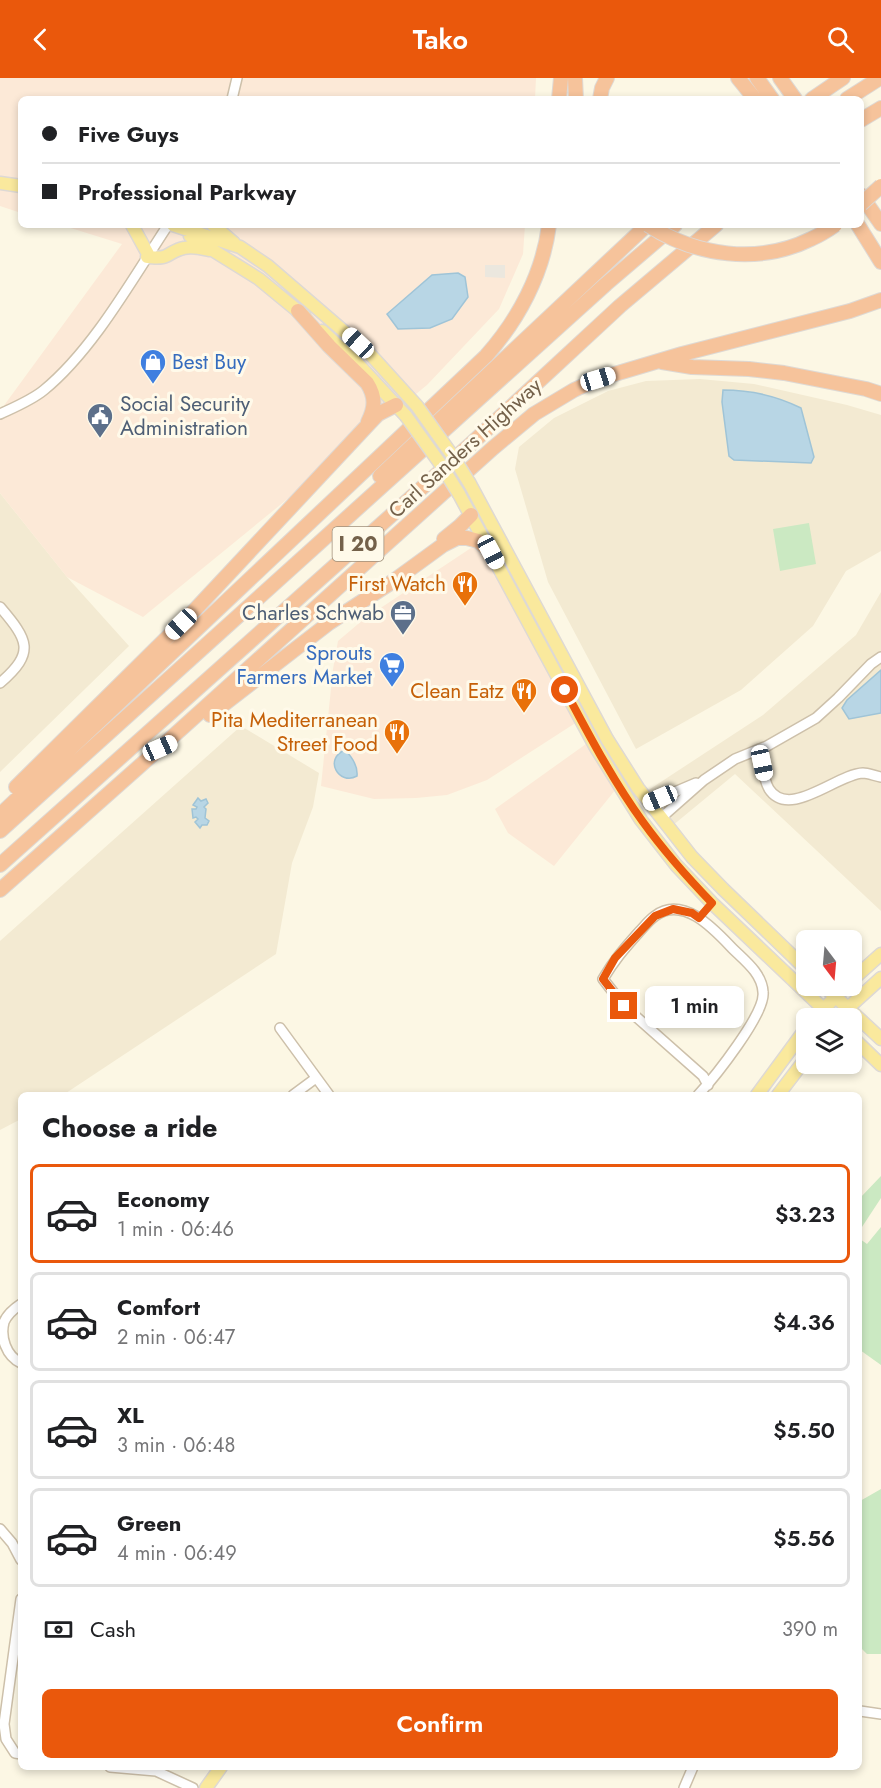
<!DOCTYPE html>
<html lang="en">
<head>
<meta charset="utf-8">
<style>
  body { margin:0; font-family:Jost,sans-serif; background:#f2f2f2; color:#202124; height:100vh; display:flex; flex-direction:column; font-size:22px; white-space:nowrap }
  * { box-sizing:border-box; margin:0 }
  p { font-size:20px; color:#757577 }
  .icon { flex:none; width:33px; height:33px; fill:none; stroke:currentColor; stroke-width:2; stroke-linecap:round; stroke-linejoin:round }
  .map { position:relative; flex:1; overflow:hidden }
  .drawer { position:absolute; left:18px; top:1014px; width:844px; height:678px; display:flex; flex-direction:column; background:#fff; border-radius:9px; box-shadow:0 3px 9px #0003 }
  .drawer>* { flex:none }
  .top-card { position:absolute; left:18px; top:18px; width:846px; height:132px; border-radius:9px; box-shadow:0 3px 9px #0003; display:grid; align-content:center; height:132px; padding:0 24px; background:#fff }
  .needle { width:39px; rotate:164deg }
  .controls { position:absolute; left:796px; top:852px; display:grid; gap:12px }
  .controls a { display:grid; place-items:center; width:66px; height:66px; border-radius:9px; background:#fff; box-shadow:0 3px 9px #0003; font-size:30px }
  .end { position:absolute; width:27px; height:27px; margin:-14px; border:8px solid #ea580c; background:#fff; box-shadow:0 0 0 3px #fff }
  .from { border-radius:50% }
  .bubble { position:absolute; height:42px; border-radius:9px; background:#fff; box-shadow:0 3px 9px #0003; font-size:20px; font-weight:600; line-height:42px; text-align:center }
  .car { position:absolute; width:18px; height:36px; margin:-18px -9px; border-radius:8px; box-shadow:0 0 4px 2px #0007; background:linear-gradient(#fff 24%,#345 0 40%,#fff 0 76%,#345 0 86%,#fff 0) }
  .top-card b { display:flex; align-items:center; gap:21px; height:57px; font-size:22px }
  .top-card b+b { border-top:2px solid #e0e0e0 }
  .top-card i { width:15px; height:15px; background:#202124 }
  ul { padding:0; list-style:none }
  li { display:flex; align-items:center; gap:18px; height:99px; margin:0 12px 9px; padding:0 12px; border:3px solid #e0e0e0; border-radius:9px }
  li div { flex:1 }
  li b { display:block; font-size:22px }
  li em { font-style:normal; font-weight:600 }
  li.current { border-color:#ea580c }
  li>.icon { width:54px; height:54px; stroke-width:1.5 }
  h2 { padding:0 24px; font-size:27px; line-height:72px }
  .pay { display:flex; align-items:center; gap:15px; height:66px; padding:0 24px; font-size:22px }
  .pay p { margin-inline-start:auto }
  .primary-button { display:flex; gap:12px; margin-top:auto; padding:12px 24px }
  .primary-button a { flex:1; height:69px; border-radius:9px; background:#ea580c; color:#fff; font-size:24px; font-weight:600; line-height:69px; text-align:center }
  header { display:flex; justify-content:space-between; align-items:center; height:78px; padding:0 24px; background:#ea580c; color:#fff; font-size:27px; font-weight:600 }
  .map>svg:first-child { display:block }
  .residential { fill:#f3ead2 }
  .commercial { fill:#fce9d7 }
  .industrial { fill:#ebe7de }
  .green { fill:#cbe9c2 }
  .water { fill:#b8d6e5; stroke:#9fc4d7; stroke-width:1.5 }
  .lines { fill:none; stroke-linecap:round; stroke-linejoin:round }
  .minor-casing { stroke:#cdc0aa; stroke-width:12 }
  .major-casing { stroke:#ded9d4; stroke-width:15 }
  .highway-casing { stroke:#ded9d4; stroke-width:16 }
  .minor { stroke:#fff; stroke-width:9 }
  .major { stroke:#fae99d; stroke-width:12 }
  .highway { stroke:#f6c39b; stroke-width:14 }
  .major-bridge-casing { stroke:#ded9d4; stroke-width:15; stroke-linecap:butt }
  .highway-bridge-casing { stroke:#ded9d4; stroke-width:16; stroke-linecap:butt }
  .major-bridge { stroke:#fae99d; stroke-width:12 }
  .highway-bridge { stroke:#f6c39b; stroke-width:14 }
  .route { stroke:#ea580c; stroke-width:8 }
  .labels { text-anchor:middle; stroke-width:6; stroke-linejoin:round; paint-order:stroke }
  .shield { fill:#fffaea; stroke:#9e8f7a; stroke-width:1.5 }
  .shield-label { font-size:20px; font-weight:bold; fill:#74614a }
  .shop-label { font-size:21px; fill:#366cbe; stroke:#fffaea; text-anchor:start }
  .service-label { font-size:21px; fill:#4e5e75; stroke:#fffaea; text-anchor:start }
  .street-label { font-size:21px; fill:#74614a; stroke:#fffaea }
  .food-label { font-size:21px; fill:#c56008; stroke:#fffaea; text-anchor:end }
</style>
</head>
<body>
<header><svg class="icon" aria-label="back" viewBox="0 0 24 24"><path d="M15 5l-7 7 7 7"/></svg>Tako<svg class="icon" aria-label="search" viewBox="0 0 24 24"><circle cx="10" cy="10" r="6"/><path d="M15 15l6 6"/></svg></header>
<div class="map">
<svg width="881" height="1710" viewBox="0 0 881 1710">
  <rect width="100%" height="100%" fill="#fcf7e4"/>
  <!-- residential -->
  <path class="residential" d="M700 301 754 306 847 327 881 337V473L846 493 813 548 741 612 636 671 548 504 515 391 519 369 554 340 608 313 646 303Z
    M0 415 67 499 129 568 0 694Z
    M881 514V833L735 696 672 748 647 713 763 637 856 557Z
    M241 648 319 695 313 729 292 785 276 876 63 1017H21V1041L0 1052V863Z"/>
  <!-- commercial -->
  <path class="commercial" d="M0 0H536L535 21H21V135L0 128Z
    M61 147H525L523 176 499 231 427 307 143 539 67 499 0 415V333L122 166Z
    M477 466 486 472 577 644 487 702 447 717 416 720 374 721 321 708 333 591 338 563 364 541Z
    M586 666 616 711 554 788 508 755 495 731Z"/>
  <!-- industrial -->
  <path class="industrial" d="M485 187H505V200L485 199Z"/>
  <!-- green -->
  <path class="green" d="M809 445 816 486 780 493 773 451Z
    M881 1098V1120L860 1152V1120Z
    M881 1149V1287L860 1272V1161L867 1166Z
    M881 1411V1576H867L860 1569V1423Z"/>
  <!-- water -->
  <path class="water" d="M458 195 465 199 468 219 452 241 430 250 398 251 387 236 432 197Z
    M723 312C750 312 777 318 801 330L814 379 811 385 734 382 729 378 722 324Z
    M881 592V635L849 641 842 630 847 622Z
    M345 672C352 679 358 688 357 698 339 708 323 681 345 672Z
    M198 720 201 723 206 721 208 725 204 729 206 731 205 740 209 743 207 747H202L200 750 195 744 198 741 196 739 193 740 192 731H196L197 729 193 727Z"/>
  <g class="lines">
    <!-- minor casing -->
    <g class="minor-casing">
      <path id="minor" d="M232 21 237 0
        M0 336C15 329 32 322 44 312 93 272 133 200 168 147
        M0 529C28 562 36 574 0 605
        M759 671C762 683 763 701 769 711 789 742 837 696 863 695 868 695 875 698 881 699
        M649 725 696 705
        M661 740 704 702 735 681 767 668 816 640 838 620 871 586 881 579
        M280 950 329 1017
        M293 1017 316 1000
        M698 1017C714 1000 766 935 763 914 762 895 744 882 732 870 714 851 683 817 655 838 649 842 644 849 639 854 624 871 615 881 603 901L624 928 703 998 708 1007
        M21 1226C15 1230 7 1237 4 1244 0 1259 6 1278 21 1285
        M0 1451 12 1465 21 1482
        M21 1521 4 1646 6 1661 15 1675 21 1676
        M860 1633 881 1636
        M110 1689 156 1693 193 1710
        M684 1710 693 1689"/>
    </g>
    <!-- major casing -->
    <g class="major-casing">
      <path id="major" d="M0 105 21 108
        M132 147 148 176
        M173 147 240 169 268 188 369 275 417 328
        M213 147 234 165
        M190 158 259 201 304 238
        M147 179C153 179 160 181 166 178 172 175 177 171 184 170 193 168 200 170 209 172
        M322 253 358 286 406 338
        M470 406 607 661 638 710 692 779 723 811 807 892
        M459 416 595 668 641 742 676 787 712 825 833 940
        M852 902 881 876
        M824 908 881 961
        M815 940 846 908
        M837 940 881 900
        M852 959 881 987
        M757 1017 807 949
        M778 1017 807 979
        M206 1710 221 1689"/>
    </g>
    <!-- highway casing -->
    <g class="highway-casing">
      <path id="highway" d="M575 0 576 21
        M738 0 755 21
        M757 0 772 21
        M780 0 795 21
        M559 21 561 0
        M600 21 602 10 607 0
        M812 21 843 0
        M847 21 880 0
        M861 42 881 30
        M861 117 881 146
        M858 147 881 184
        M298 233 329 268 367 305C376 319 375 330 368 344
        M662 284 692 289 749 291 784 295 866 311 881 316
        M380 398 647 147
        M444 461 460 448 471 437
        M210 637 329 545 395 502 443 467 457 460H467L478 463 491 474
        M16 709 191 536 378 336 396 327
        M0 737 486 278C518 242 543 196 549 147
        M0 753 606 206 675 147
        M0 787 471 366 620 228 716 147
        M0 812 160 670 493 370 534 336 574 312 598 301 682 276 850 233 881 222"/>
    </g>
    <!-- minor -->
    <use href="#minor" class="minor"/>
    <!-- major -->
    <use href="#major" class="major"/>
    <!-- highway -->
    <use href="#highway" class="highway"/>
    <!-- major-bridge casing -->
    <g class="major-bridge-casing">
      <path id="major-bridge" d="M417 328 452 377 470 406
        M406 338 439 384 459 416"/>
    </g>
    <!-- highway-bridge casing -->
    <g class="highway-bridge-casing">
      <path id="highway-bridge" d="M861 126 881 108
        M648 147C696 178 758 187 811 161 820 157 828 152 835 147"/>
    </g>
    <!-- major-bridge -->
    <use href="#major-bridge" class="major-bridge"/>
    <!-- highway-bridge -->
    <use href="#highway-bridge" class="highway-bridge"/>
  </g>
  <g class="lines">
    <!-- route -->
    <path class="route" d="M565 612C589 657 613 703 643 744 664 773 687 799 712 825L699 840 692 835 673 831 655 838 615 880 603 901 624 928"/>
  </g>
  <!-- icons -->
  <defs>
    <g id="shop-pin" transform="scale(1.35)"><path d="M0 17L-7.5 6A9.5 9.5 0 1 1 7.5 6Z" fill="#3f7fe0" stroke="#fffaea"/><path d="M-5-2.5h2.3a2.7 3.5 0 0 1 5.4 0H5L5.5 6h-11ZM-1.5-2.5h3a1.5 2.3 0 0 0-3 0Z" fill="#fff"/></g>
    <g id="civic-pin" transform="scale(1.35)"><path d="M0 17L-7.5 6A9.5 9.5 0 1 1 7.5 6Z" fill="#5c6f8a" stroke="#fffaea"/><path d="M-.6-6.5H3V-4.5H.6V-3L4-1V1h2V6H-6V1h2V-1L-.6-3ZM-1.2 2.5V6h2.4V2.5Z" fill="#fff"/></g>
    <g id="restaurant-pin" transform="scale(1.35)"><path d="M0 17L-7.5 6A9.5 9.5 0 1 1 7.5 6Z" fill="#e8710a" stroke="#fffaea"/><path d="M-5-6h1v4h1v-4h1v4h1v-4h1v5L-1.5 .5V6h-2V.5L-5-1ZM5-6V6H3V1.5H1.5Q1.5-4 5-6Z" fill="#fff"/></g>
    <g id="office-pin" transform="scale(1.35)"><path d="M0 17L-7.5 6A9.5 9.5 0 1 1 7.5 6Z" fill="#5c6f8a" stroke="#fffaea"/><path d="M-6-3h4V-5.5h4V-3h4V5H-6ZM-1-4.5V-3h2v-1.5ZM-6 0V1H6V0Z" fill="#fff"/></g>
    <g id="supermarket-pin" transform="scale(1.35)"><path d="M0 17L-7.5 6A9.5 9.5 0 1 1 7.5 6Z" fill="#3f7fe0" stroke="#fffaea"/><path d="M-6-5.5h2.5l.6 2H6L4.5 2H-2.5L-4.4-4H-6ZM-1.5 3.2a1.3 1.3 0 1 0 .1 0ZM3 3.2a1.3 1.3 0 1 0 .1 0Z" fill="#fff"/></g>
  </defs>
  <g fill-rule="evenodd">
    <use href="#shop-pin" x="153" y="284"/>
    <use href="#civic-pin" x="100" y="338"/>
    <use href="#restaurant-pin" x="465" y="506"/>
    <use href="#office-pin" x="403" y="535"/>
    <use href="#supermarket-pin" x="392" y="587"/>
    <use href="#restaurant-pin" x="524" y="613"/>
    <use href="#restaurant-pin" x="397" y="654"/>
  </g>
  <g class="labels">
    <!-- shield labels -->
    <rect class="shield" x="332.5" y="449" width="51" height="34" rx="4.5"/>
    <g class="shield-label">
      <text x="358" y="473">I 20</text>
    </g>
    <!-- shop labels -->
    <g class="shop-label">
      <text x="172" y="291">Best Buy</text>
      <text x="372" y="582" text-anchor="end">Sprouts<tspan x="372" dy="24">Farmers Market</tspan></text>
    </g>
    <!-- service labels -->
    <g class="service-label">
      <text x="120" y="333">Social Security<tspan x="120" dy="24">Administration</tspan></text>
      <text x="384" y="542" text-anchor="end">Charles Schwab</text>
    </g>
    <!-- street labels -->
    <g class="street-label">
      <text transform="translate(465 370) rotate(-42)" y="7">Carl Sanders Highway</text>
    </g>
    <!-- food labels -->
    <g class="food-label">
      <text x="446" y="513">First Watch</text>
      <text x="504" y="620">Clean Eatz</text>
      <text x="378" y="649">Pita Mediterranean<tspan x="378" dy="24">Street Food</tspan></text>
    </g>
  </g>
</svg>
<div class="controls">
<a><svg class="needle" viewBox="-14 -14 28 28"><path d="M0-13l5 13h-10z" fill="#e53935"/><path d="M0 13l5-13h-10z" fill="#757577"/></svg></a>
<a><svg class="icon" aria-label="layers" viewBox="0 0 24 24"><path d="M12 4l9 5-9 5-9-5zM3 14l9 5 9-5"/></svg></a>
</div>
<i class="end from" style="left:565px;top:612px"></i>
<i class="end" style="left:624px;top:928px"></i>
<div class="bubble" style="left:645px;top:908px;width:99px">1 min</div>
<i class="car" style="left:358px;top:265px;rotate:313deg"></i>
<i class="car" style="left:598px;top:301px;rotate:73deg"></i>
<i class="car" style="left:491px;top:474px;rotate:152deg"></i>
<i class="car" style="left:181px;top:546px;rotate:226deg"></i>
<i class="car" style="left:160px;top:670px;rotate:66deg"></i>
<i class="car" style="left:762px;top:685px;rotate:168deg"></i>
<i class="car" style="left:660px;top:720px;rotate:247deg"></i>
<div class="top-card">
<b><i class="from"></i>Five Guys</b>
<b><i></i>Professional Parkway</b>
</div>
<section class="drawer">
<h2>Choose a ride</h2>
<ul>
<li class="current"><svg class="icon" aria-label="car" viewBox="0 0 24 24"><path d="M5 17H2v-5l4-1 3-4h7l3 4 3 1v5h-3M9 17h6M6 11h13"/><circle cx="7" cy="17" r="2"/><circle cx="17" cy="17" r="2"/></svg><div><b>Economy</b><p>1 min · 06:46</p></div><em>$3.23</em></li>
<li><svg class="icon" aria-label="car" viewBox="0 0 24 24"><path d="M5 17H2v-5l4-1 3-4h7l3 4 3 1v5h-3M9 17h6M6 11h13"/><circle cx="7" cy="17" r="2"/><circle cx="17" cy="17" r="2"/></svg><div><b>Comfort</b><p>2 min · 06:47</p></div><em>$4.36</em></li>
<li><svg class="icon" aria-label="car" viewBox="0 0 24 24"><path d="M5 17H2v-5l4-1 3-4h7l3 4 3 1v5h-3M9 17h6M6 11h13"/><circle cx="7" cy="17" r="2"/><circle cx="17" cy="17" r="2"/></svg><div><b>XL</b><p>3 min · 06:48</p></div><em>$5.50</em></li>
<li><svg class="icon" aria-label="car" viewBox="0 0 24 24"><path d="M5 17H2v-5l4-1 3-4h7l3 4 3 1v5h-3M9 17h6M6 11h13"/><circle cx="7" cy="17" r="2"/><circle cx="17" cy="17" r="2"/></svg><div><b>Green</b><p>4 min · 06:49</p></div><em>$5.56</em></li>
</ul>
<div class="pay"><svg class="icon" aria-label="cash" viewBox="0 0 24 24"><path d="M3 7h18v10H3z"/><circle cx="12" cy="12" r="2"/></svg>Cash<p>390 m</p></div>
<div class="primary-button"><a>Confirm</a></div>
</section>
</div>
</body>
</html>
